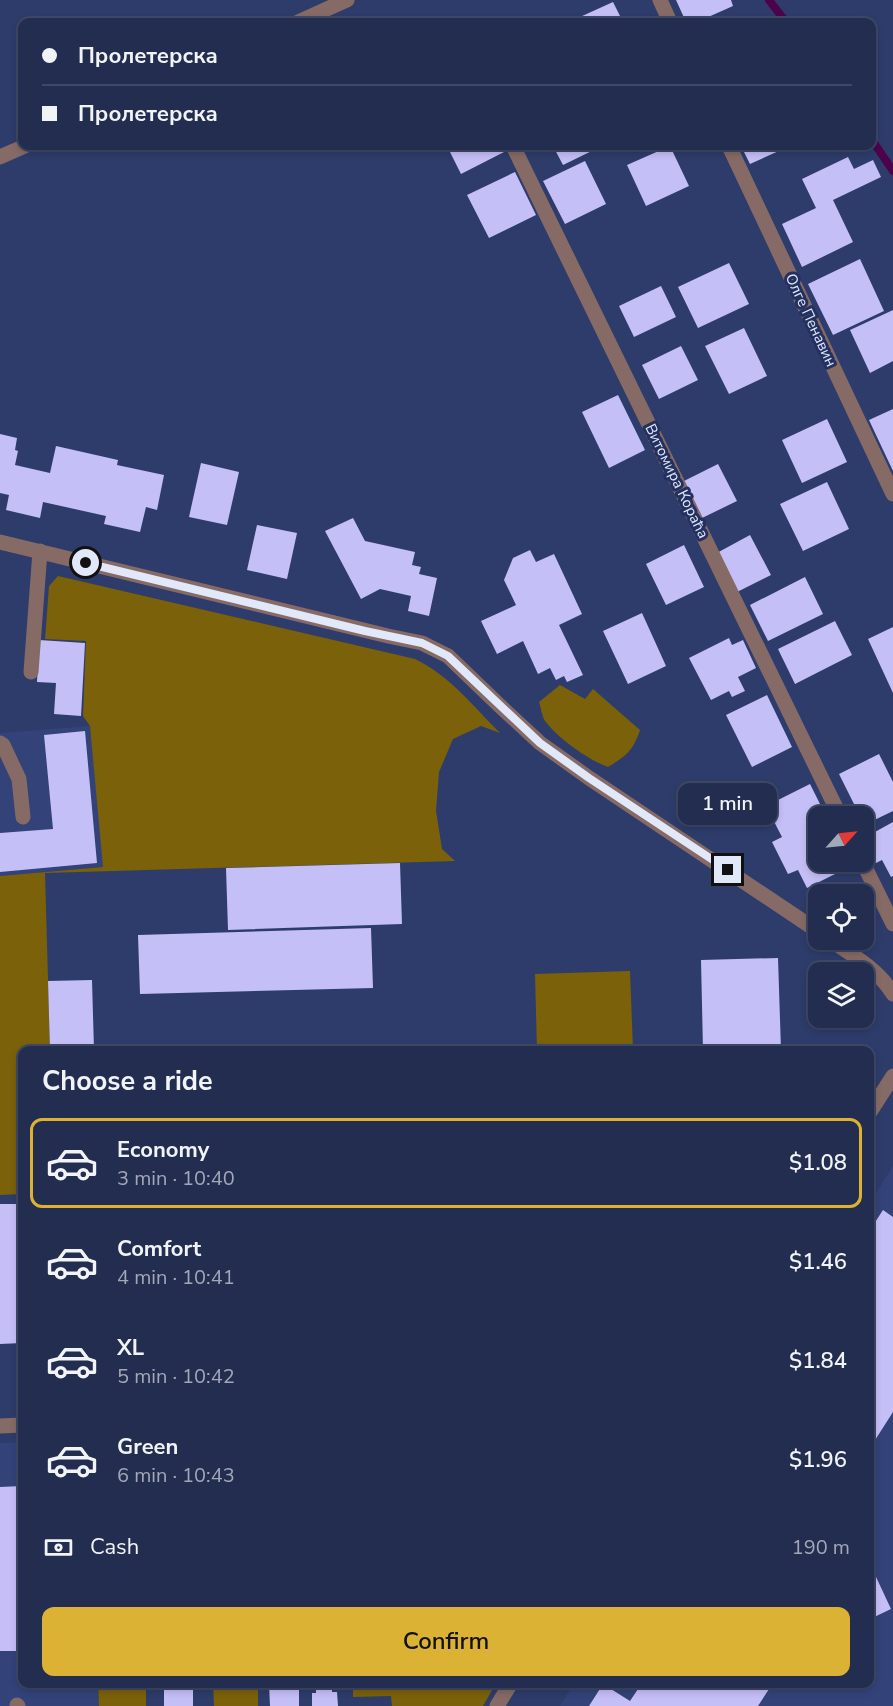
<!DOCTYPE html>
<html lang="en">
<head>
<meta charset="utf-8">
<style>
  body { margin:0; font-family:"Nunito Sans",sans-serif; background:#2a3557; color:#f1f3f6; height:100vh; display:flex; flex-direction:column; font-size:22px; white-space:nowrap }
  * { box-sizing:border-box; margin:0 }
  p { font-size:20px; color:#a2a8b7 }
  .icon { flex:none; width:33px; height:33px; fill:none; stroke:currentColor; stroke-width:2; stroke-linecap:round; stroke-linejoin:round }
  .map { position:relative; flex:1; overflow:hidden }
  .details { position:absolute; left:18px; top:1046px; width:856px; height:642px; display:flex; flex-direction:column; background:#222d50; border-radius:12px; box-shadow:0 3px 9px #0003,0 0 0 2px #3f4967 }
  .details>* { flex:none }
  .guide { position:absolute; left:18px; top:18px; width:858px; height:132px; border-radius:12px; box-shadow:0 3px 9px #0003,0 0 0 2px #3f4967; display:grid; align-content:center; height:132px; padding:0 24px; background:#222d50 }
  .needle { width:39px; rotate:63deg }
  .fabs { position:absolute; left:808px; top:806px; display:grid; gap:12px }
  .fabs a { display:grid; place-items:center; width:66px; height:66px; border-radius:12px; background:#222d50; box-shadow:0 3px 9px #0003,0 0 0 2px #3f4967; font-size:30px }
  .end { position:absolute; width:27px; height:27px; margin:-14px; border:8px solid #e1e8fa; background:#111; box-shadow:0 0 0 3px #111 }
  .from { border-radius:50% }
  .bubble { position:absolute; height:42px; border-radius:12px; background:#222d50; box-shadow:0 3px 9px #0003,0 0 0 2px #3f4967; font-size:20px; font-weight:600; line-height:42px; text-align:center }
  .guide b { display:flex; align-items:center; gap:21px; height:57px; font-size:22px }
  .guide b+b { border-top:2px solid #3f4967 }
  .guide i { width:15px; height:15px; background:#f1f3f6 }
  ul { padding:0; list-style:none }
  li { display:flex; align-items:center; gap:18px; height:90px; margin:0 12px 9px; padding:0 12px; border:3px solid transparent; border-radius:12px }
  li div { flex:1 }
  li b { display:block; font-size:22px }
  li em { font-style:normal; font-weight:600 }
  li.selected { border-color:#dbb233 }
  li>.icon { width:54px; height:54px; stroke-width:1.5 }
  h2 { padding:0 24px; font-size:27px; line-height:72px }
  .pay { display:flex; align-items:center; gap:15px; height:66px; padding:0 24px; font-size:22px }
  .pay p { margin-inline-start:auto }
  .button { display:flex; gap:12px; margin-top:auto; padding:12px 24px }
  .button a { flex:1; height:69px; border-radius:12px; background:#dbb233; color:#111; font-size:24px; font-weight:600; line-height:69px; text-align:center }
  .map>svg:first-child { display:block }
  .built { fill:#334279 }
  .green { fill:#7b610a }
  .lines { fill:none; stroke-linecap:round; stroke-linejoin:round }
  .stream { stroke:#4d034b; stroke-width:8 }
  .building { fill:#c5bff7 }
  .minor { stroke:#866a65; stroke-width:15 }
  .route { stroke:#e1e8fa; stroke-width:8 }
  .labels { text-anchor:middle; stroke-width:6; stroke-linejoin:round; paint-order:stroke }
  .street-label { font-size:15px; fill:#e1e8fa; stroke:#243160 }
</style>
</head>
<body>
<div class="map">
<svg width="893" height="1706" viewBox="0 0 893 1706">
  <rect width="100%" height="100%" fill="#2e3c6b"/>
  <!-- built -->
  <path class="built" d="M90 726 104 867 0 876V733Z
    M893 1166V1706H560L574 1683H870V1203Z
    M22 1442V1683H98L99 1706H0V1443Z"/>
  <!-- green -->
  <path class="green" d="M58 576 415 659C449 675 474 707 500 733L481 726 453 739 439 772 436 811 442 849 455 861 45 873 50 1050H22V1194L0 1195V876L103 867 90 726 83 716 86 641 45 639 49 586Z
    M560 685 585 699 593 689 640 730C633 751 626 756 608 767 587 759 559 739 545 721 542 716 541 708 539 702Z
    M630 971 633 1050H537L535 974Z
    M98 1683H146V1706H99Z
    M213 1683H258V1706H214Z
    M353 1683H496L483 1706H392L391 1696 353 1697Z"/>
  <g class="lines">
    <!-- stream -->
    <path class="stream" d="M769 0 786 22
      M872 140 893 171"/>
  </g>
  <!-- building -->
  <path class="building" d="M676 0H731L733 6 697 22H686Z
    M613 2 623 22H569Z
    M447 146H503L506 151 461 174Z
    M553 146H602L563 165Z
    M670 146 689 186 646 206 627 165Z
    M741 146H790L750 164Z
    M848 157 854 169 873 160 881 177 833 200 853 242 802 267 782 224 816 208 802 179Z
    M585 161 606 204 565 224 543 181Z
    M515 172 536 215 489 238 467 195Z
    M860 259 884 311 833 335 808 284Z
    M729 263 749 304 698 328 678 287Z
    M661 286 676 317 634 337 619 306Z
    M893 310V361L870 373 850 330Z
    M744 328 767 376 729 394 705 346Z
    M681 346 698 380 659 399 642 365Z
    M618 395 645 450 609 468 582 412Z
    M893 409V471L869 420Z
    M827 419 847 462 802 483 782 440Z
    M0 434 17 438 15 450 18 451 15 465 50 473 56 446 118 460 117 465 164 475 157 510 146 507 140 532 104 524 106 516 43 502 40 518 6 510 9 495 0 493Z
    M201 463 239 472 227 525 189 517Z
    M718 464 737 501 700 519 682 482Z
    M827 482 849 529 803 551 780 504Z
    M353 518 365 541 415 552 412 565 421 567 419 574 437 578 429 616 408 611 411 596 380 589 361 599 325 531Z
    M257 525 297 533 287 579 247 570Z
    M750 535 771 575 735 593 715 554Z
    M684 545 704 587 666 605 646 564Z
    M530 550 536 562 554 554 582 614 559 625 583 675 567 682 564 676 556 680 550 668 538 674 523 641 497 654 481 621 516 605 504 580 513 558Z
    M805 577 823 614 768 641 750 605Z
    M642 613 666 666 628 684 603 631Z
    M835 621 852 655 795 684 778 649Z
    M893 627V693L868 639Z
    M729 638 732 645 743 640 756 668 738 677 745 691 732 697 729 691 711 700 689 658Z
    M39 640 85 643 81 716 54 714 56 683 37 682Z
    M767 695 792 747 752 767 726 715Z
    M85 731 97 863 0 872V833L53 829 44 735Z
    M879 754 893 782V811L864 825V816H860L839 774Z
    M810 784 826 816H819V861H841L831 866 835 874 807 888 798 870 788 874 772 842 782 837 766 806Z
    M893 822V876L891 877 882 860 876 863 864 841V838Z
    M400 863 402 924 228 930 226 868Z
    M371 928 373 988 140 994 138 935Z
    M778 958 781 1050H703L701 960Z
    M92 980 94 1050H50L48 981Z
    M0 1204H22V1343L0 1344Z
    M883 1210 893 1217V1412L870 1448V1230Z
    M22 1486V1651H0V1487Z
    M870 1564 891 1609 870 1619Z
    M40 1683H93V1687L40 1689Z
    M164 1683H193V1706H164Z
    M269 1683H299V1706H270Z
    M316 1683H332V1692H337L338 1706H312V1693H316Z
    M642 1683H773L758 1706H589L603 1684 630 1701Z"/>
  <g class="lines">
    <!-- minor -->
    <path class="minor" d="M660 0 670 22
      M298 22 347 0
      M513 146 840 816
      M729 146 893 494
      M0 157 25 146
      M0 542 388 636 422 643 448 656 500 706 540 743 589 778 819 932
      M31 672 40 551
      M0 743 3 745 19 779 23 817
      M862 861 893 924
      M829 939C851 954 879 970 893 994
      M870 1112 893 1076
      M0 1426 22 1425
      M17 1705 18 1706
      M497 1706 511 1683"/>
  </g>
  <g class="lines">
    <!-- route -->
    <path class="route" d="M86 563 365 631 422 643 448 656 540 743 589 778 728 870"/>
  </g>
  <g class="labels">
    <!-- street labels -->
    <g class="street-label">
      <text transform="translate(811 320) rotate(65)" y="5">Олге Пенавин</text>
      <text transform="translate(677 481) rotate(64)" y="5">Витомира Кораћа</text>
    </g>
  </g>
</svg>
<div class="fabs">
<a><svg class="needle" viewBox="-14 -14 28 28"><path d="M0-13l5 13h-10z" fill="#e53935"/><path d="M0 13l5-13h-10z" fill="#a2a8b7"/></svg></a>
<a><svg class="icon" aria-label="locate" viewBox="0 0 24 24"><circle cx="12" cy="12" r="6"/><path d="M12 2v4M12 18v4M2 12h4M18 12h4"/></svg></a>
<a><svg class="icon" aria-label="layers" viewBox="0 0 24 24"><path d="M12 4l9 5-9 5-9-5zM3 14l9 5 9-5"/></svg></a>
</div>
<i class="end from" style="left:86px;top:563px"></i>
<i class="end" style="left:728px;top:870px"></i>
<div class="bubble" style="left:678px;top:783px;width:99px">1 min</div>
<div class="guide">
<b><i class="from"></i>Пролетерска</b>
<b><i></i>Пролетерска</b>
</div>
<section class="details">
<h2>Choose a ride</h2>
<ul>
<li class="selected"><svg class="icon" aria-label="car" viewBox="0 0 24 24"><path d="M5 17H2v-5l4-1 3-4h7l3 4 3 1v5h-3M9 17h6M6 11h13"/><circle cx="7" cy="17" r="2"/><circle cx="17" cy="17" r="2"/></svg><div><b>Economy</b><p>3 min · 10:40</p></div><em>$1.08</em></li>
<li><svg class="icon" aria-label="car" viewBox="0 0 24 24"><path d="M5 17H2v-5l4-1 3-4h7l3 4 3 1v5h-3M9 17h6M6 11h13"/><circle cx="7" cy="17" r="2"/><circle cx="17" cy="17" r="2"/></svg><div><b>Comfort</b><p>4 min · 10:41</p></div><em>$1.46</em></li>
<li><svg class="icon" aria-label="car" viewBox="0 0 24 24"><path d="M5 17H2v-5l4-1 3-4h7l3 4 3 1v5h-3M9 17h6M6 11h13"/><circle cx="7" cy="17" r="2"/><circle cx="17" cy="17" r="2"/></svg><div><b>XL</b><p>5 min · 10:42</p></div><em>$1.84</em></li>
<li><svg class="icon" aria-label="car" viewBox="0 0 24 24"><path d="M5 17H2v-5l4-1 3-4h7l3 4 3 1v5h-3M9 17h6M6 11h13"/><circle cx="7" cy="17" r="2"/><circle cx="17" cy="17" r="2"/></svg><div><b>Green</b><p>6 min · 10:43</p></div><em>$1.96</em></li>
</ul>
<div class="pay"><svg class="icon" aria-label="cash" viewBox="0 0 24 24"><path d="M3 7h18v10H3z"/><circle cx="12" cy="12" r="2"/></svg>Cash<p>190 m</p></div>
<div class="button"><a>Confirm</a></div>
</section>
</div>
</body>
</html>
